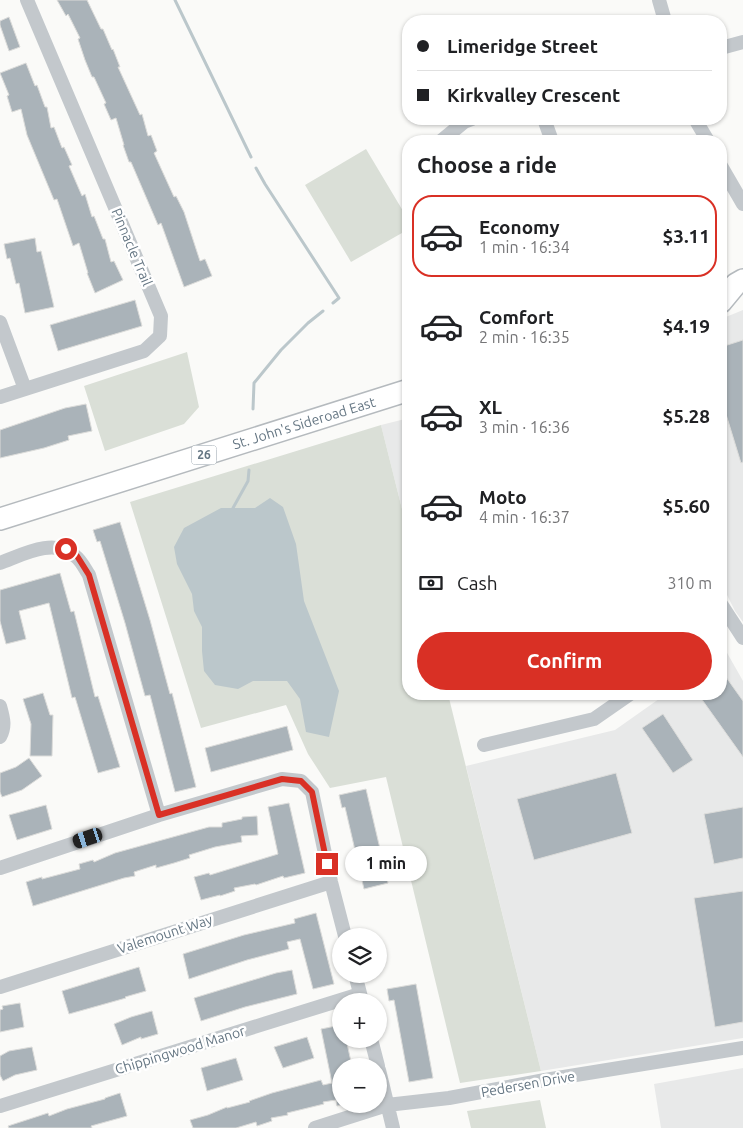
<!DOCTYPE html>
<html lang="en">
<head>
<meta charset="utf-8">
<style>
  body { margin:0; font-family:Ubuntu,sans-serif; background:#f6f6f6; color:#202124; height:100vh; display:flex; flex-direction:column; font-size:19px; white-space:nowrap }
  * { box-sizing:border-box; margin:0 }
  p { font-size:16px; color:#757577 }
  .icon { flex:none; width:28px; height:28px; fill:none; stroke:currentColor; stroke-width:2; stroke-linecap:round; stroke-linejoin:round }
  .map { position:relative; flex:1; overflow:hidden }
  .drawer { position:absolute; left:402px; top:135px; width:325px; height:565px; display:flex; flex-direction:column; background:#fff; border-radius:20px; box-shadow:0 1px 4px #0004 }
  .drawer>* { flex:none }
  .top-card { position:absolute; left:402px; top:15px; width:325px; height:110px; border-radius:20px; box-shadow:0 1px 4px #0004; display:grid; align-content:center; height:110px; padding:0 15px; background:#fff }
  .fabs { position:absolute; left:332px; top:928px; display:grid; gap:10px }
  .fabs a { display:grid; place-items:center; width:55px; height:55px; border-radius:50%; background:#fff; box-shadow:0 1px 4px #0004; font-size:25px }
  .end { position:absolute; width:22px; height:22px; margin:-11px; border:6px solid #d93025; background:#fff; box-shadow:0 0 0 2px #fff }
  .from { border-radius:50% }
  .bubble { position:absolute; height:35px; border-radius:18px; background:#fff; box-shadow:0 1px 4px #0004; font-size:16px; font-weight:700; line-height:35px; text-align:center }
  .car { position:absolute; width:15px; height:30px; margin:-15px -8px; border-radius:6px; box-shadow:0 0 4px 1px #0007; background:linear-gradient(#222 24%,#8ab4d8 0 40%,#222 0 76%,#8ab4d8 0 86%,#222 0) }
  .top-card b { display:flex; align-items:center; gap:18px; height:48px; font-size:19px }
  .top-card b+b { border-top:1px solid #e0e0e0 }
  .top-card i { width:12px; height:12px; background:#202124 }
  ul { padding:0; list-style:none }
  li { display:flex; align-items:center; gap:15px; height:82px; margin:0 10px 8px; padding:0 5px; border:2px solid transparent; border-radius:20px }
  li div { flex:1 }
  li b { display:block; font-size:19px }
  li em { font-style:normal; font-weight:700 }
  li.active { border-color:#d93025 }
  li>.icon { width:45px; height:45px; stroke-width:1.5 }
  h2 { padding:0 15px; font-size:22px; line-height:60px }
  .pay { display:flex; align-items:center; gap:12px; height:55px; padding:0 15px; font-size:19px }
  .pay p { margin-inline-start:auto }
  .button { display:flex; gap:10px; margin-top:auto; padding:10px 15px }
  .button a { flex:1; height:58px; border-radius:30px; background:#d93025; color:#fff; font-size:20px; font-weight:700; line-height:58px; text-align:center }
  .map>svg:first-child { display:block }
  .built { fill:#e8e9e9 }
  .green { fill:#dadfd7 }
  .water { fill:#bbc7cb }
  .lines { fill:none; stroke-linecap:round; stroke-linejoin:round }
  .stream { stroke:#bbc7cb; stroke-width:3 }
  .building { fill:#aab3b9; stroke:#dcdcda }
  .primary-casing { stroke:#b5babe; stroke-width:24 }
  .minor { stroke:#c3c8cc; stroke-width:14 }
  .primary { stroke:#fff; stroke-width:21 }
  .route { stroke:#d93025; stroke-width:6 }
  .labels { text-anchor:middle; stroke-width:5; stroke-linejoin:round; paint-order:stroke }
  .shield { fill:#fff; stroke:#939fa8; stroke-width:1 }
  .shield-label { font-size:12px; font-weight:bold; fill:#657683 }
  .street-label { font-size:14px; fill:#657683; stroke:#fff }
</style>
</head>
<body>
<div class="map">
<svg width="743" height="1128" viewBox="0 0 743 1128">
  <rect width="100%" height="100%" fill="#fafaf8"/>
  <!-- built -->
  <path class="built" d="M743 310V622L735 611 721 583V319Z
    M409 418V537L381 425Z
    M726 651 743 681V1038L541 1071 466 766 615 730 666 694H721V655Z
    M743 1068V1128H661L654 1084Z"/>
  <!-- green -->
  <path class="green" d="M366 149 409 221V229L351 262 305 185Z
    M187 352 199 407 184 424 105 451 84 386Z
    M381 425 409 537V694H448L541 1071 460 1083 386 777 330 788 308 754 286 705 201 728 130 502Z
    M540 1100 546 1128H471L467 1111Z"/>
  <!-- water -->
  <path class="water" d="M270 498 283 507 296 544 304 601 339 691 329 737 306 732 300 699 287 681H253L238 689 215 685 204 671 202 651V627L194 611 192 594 177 564 174 547 184 528 221 508H255Z"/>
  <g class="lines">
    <!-- stream -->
    <path class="stream" d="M175 0 251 157
      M256 168 265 184 339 298 333 303
      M253 409 254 383 281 350 308 323 323 311
      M233 508 248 481 249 470"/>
  </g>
  <!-- building -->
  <path class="building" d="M57 0H87L101 29H103L112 50 113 49 120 67H118L140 115 142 114 148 136 151 135 157 151 154 153 174 197 176 196 184 212 200 261 205 259 212 276 184 287 161 223 158 225 131 162H129L123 145H124L116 118 111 120 104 104 106 103 94 77H92L85 60 78 39 80 38 68 14 66 16Z
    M9 17 20 47 9 51 0 25V21Z
    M26 63 35 86 37 85 45 107H47L51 128 54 127 62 148 64 147 72 165 69 166 82 196 85 194 92 217 94 216 103 239H105L111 262 114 261 123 280 95 293 87 273H88L79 243 73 246 57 199 54 200 27 135 21 109 12 112 7 96 9 95 0 73Z
    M35 238 37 252 41 251 54 307 25 313 19 283 16 284 10 258 7 259 4 244Z
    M135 300 142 326 58 351 50 325Z
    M743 340V462L741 463 721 398V347Z
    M86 404 92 431 68 436 69 440 44 448 0 458V430L65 408Z
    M120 522 150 620 170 694 172 693 196 787 175 792 150 695 145 696 125 623 100 541 97 542 93 530Z
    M60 573 71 612 74 611 95 697 98 696 120 767 98 773 75 697 72 698 49 603 19 611 26 639 6 644 0 621V590Z
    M721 670 743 701V757L698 694H721Z
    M43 693 50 715H53L52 756H30L31 724 23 699Z
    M663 714 693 760 673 773 642 728Z
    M287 726 293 750 211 772 205 748Z
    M29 758 42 776 22 790 2 797 0 792V773L16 767Z
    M616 773 632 833 534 860 517 799Z
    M366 789 388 883 364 889 345 807 342 808 339 795Z
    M289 803 305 873 284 878 283 876 256 885 255 884 234 888 235 891 220 896V895L201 900 194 877 209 873 210 875 278 854 268 807Z
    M46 805 52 829 17 840 9 815Z
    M743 807V858L714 864 704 814Z
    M257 816 258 835 241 836 242 842 215 847 189 855 190 858 174 863 156 868V865L134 872 135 876 124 878 33 906 26 882 42 877V879L80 869 79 864 93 860 94 862 115 853 209 827H222V823L242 819V817Z
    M743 891V1022L715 1027 694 898Z
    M316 913 334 984 313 989 300 939 287 942 289 949 247 960 189 979 183 954 244 935 295 923 294 919Z
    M139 967 146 991 125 997 126 998 69 1014 62 991Z
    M292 970 297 994 245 1007 201 1021 194 998 276 973Z
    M416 984 433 1078 409 1082 394 1000 389 1001 387 989Z
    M20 1003 24 1027 0 1032V1010L3 1009 2 1006Z
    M152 1011 158 1034 141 1039V1037L122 1045 114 1024 131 1017Z
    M341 1025V1039H346L352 1066H341V1105L337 1106 336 1100 323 1102 324 1104 287 1113 288 1115 271 1118 272 1121 257 1126 256 1122 236 1128H193L190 1120 208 1115 227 1107V1108L250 1102 249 1101 272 1093 321 1080 323 1085 332 1083 321 1029Z
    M307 1037 314 1058 283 1068 274 1047Z
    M32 1047 37 1070 15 1075 3 1081 0 1075V1056L9 1051Z
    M236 1058 243 1080 207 1091 201 1068Z
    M120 1093 127 1116 91 1126 92 1128H9L8 1126 48 1113 49 1116 67 1109 105 1099V1098Z"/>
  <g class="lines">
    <!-- primary casing -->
    <g class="primary-casing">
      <path id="primary" d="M721 302 736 284 743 280
        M0 519 409 390"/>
    </g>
    <!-- minor -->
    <path class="minor" d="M659 0 665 21
      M721 48 743 42
      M544 119 552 141
      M695 119 708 141
      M441 141 464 122 472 119
      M721 166 743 204
      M0 322 25 389
      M0 397 144 351 160 336 161 316 27 0
      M0 563C22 555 54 537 75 556 81 560 85 569 89 575L159 815
      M721 604 743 638
      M0 706C3 717 6 726 0 737
      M484 745 594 719 630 694
      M0 868 159 815 282 779 301 781 312 792 331 882 345 936
      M355 974 362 1001
      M0 987 331 882
      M371 1039 378 1066
      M379 1070 393 1128
      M0 1106 360 994
      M315 1128 387 1105 449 1098 545 1080 743 1048"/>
    <!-- primary -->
    <use href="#primary" class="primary"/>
  </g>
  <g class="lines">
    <!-- route -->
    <path class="route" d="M66 549 77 556 89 575 159 815 282 779 301 781 312 792 327 864"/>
  </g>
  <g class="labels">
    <!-- shield labels -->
    <rect class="shield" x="191.5" y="445.5" width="25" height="19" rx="4"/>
    <g class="shield-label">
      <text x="204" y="459">26</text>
    </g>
    <!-- street labels -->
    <g class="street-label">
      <text transform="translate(132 247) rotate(67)" y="5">Pinnacle Trail</text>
      <text transform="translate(304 423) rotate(-17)" y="5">St. John's Sideroad East</text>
      <text transform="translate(165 934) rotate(-18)" y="5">Valemount Way</text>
      <text transform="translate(180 1050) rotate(-17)" y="5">Chippingwood Manor</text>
      <text transform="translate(528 1084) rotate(-10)" y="5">Pedersen Drive</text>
    </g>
  </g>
</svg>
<div class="fabs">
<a><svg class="icon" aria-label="layers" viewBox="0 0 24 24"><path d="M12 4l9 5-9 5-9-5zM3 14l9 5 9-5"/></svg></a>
<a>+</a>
<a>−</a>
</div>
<i class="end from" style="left:66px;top:549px"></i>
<i class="end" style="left:327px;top:864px"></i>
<div class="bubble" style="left:345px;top:846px;width:82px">1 min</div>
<i class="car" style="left:88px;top:838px;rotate:252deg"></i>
<div class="top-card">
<b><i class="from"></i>Limeridge Street</b>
<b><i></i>Kirkvalley Crescent</b>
</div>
<section class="drawer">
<h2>Choose a ride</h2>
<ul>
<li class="active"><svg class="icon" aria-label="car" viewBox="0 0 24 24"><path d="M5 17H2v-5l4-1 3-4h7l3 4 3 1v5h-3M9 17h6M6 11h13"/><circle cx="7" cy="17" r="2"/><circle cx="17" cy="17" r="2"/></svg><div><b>Economy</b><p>1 min · 16:34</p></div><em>$3.11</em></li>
<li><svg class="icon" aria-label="car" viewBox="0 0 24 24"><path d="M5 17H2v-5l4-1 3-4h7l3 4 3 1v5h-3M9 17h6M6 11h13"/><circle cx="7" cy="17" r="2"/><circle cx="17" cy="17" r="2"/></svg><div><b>Comfort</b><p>2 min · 16:35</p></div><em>$4.19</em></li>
<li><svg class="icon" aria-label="car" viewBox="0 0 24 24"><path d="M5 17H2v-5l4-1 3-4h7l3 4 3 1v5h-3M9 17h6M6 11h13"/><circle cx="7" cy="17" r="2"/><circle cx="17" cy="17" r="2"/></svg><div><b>XL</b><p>3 min · 16:36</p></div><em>$5.28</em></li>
<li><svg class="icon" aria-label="car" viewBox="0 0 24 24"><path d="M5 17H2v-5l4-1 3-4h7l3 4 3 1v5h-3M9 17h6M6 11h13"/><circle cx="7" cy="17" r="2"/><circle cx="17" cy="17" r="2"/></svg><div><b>Moto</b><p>4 min · 16:37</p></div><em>$5.60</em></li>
</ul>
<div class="pay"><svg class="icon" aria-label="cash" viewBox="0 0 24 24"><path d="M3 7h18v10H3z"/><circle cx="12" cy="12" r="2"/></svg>Cash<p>310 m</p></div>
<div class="button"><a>Confirm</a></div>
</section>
</div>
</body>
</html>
